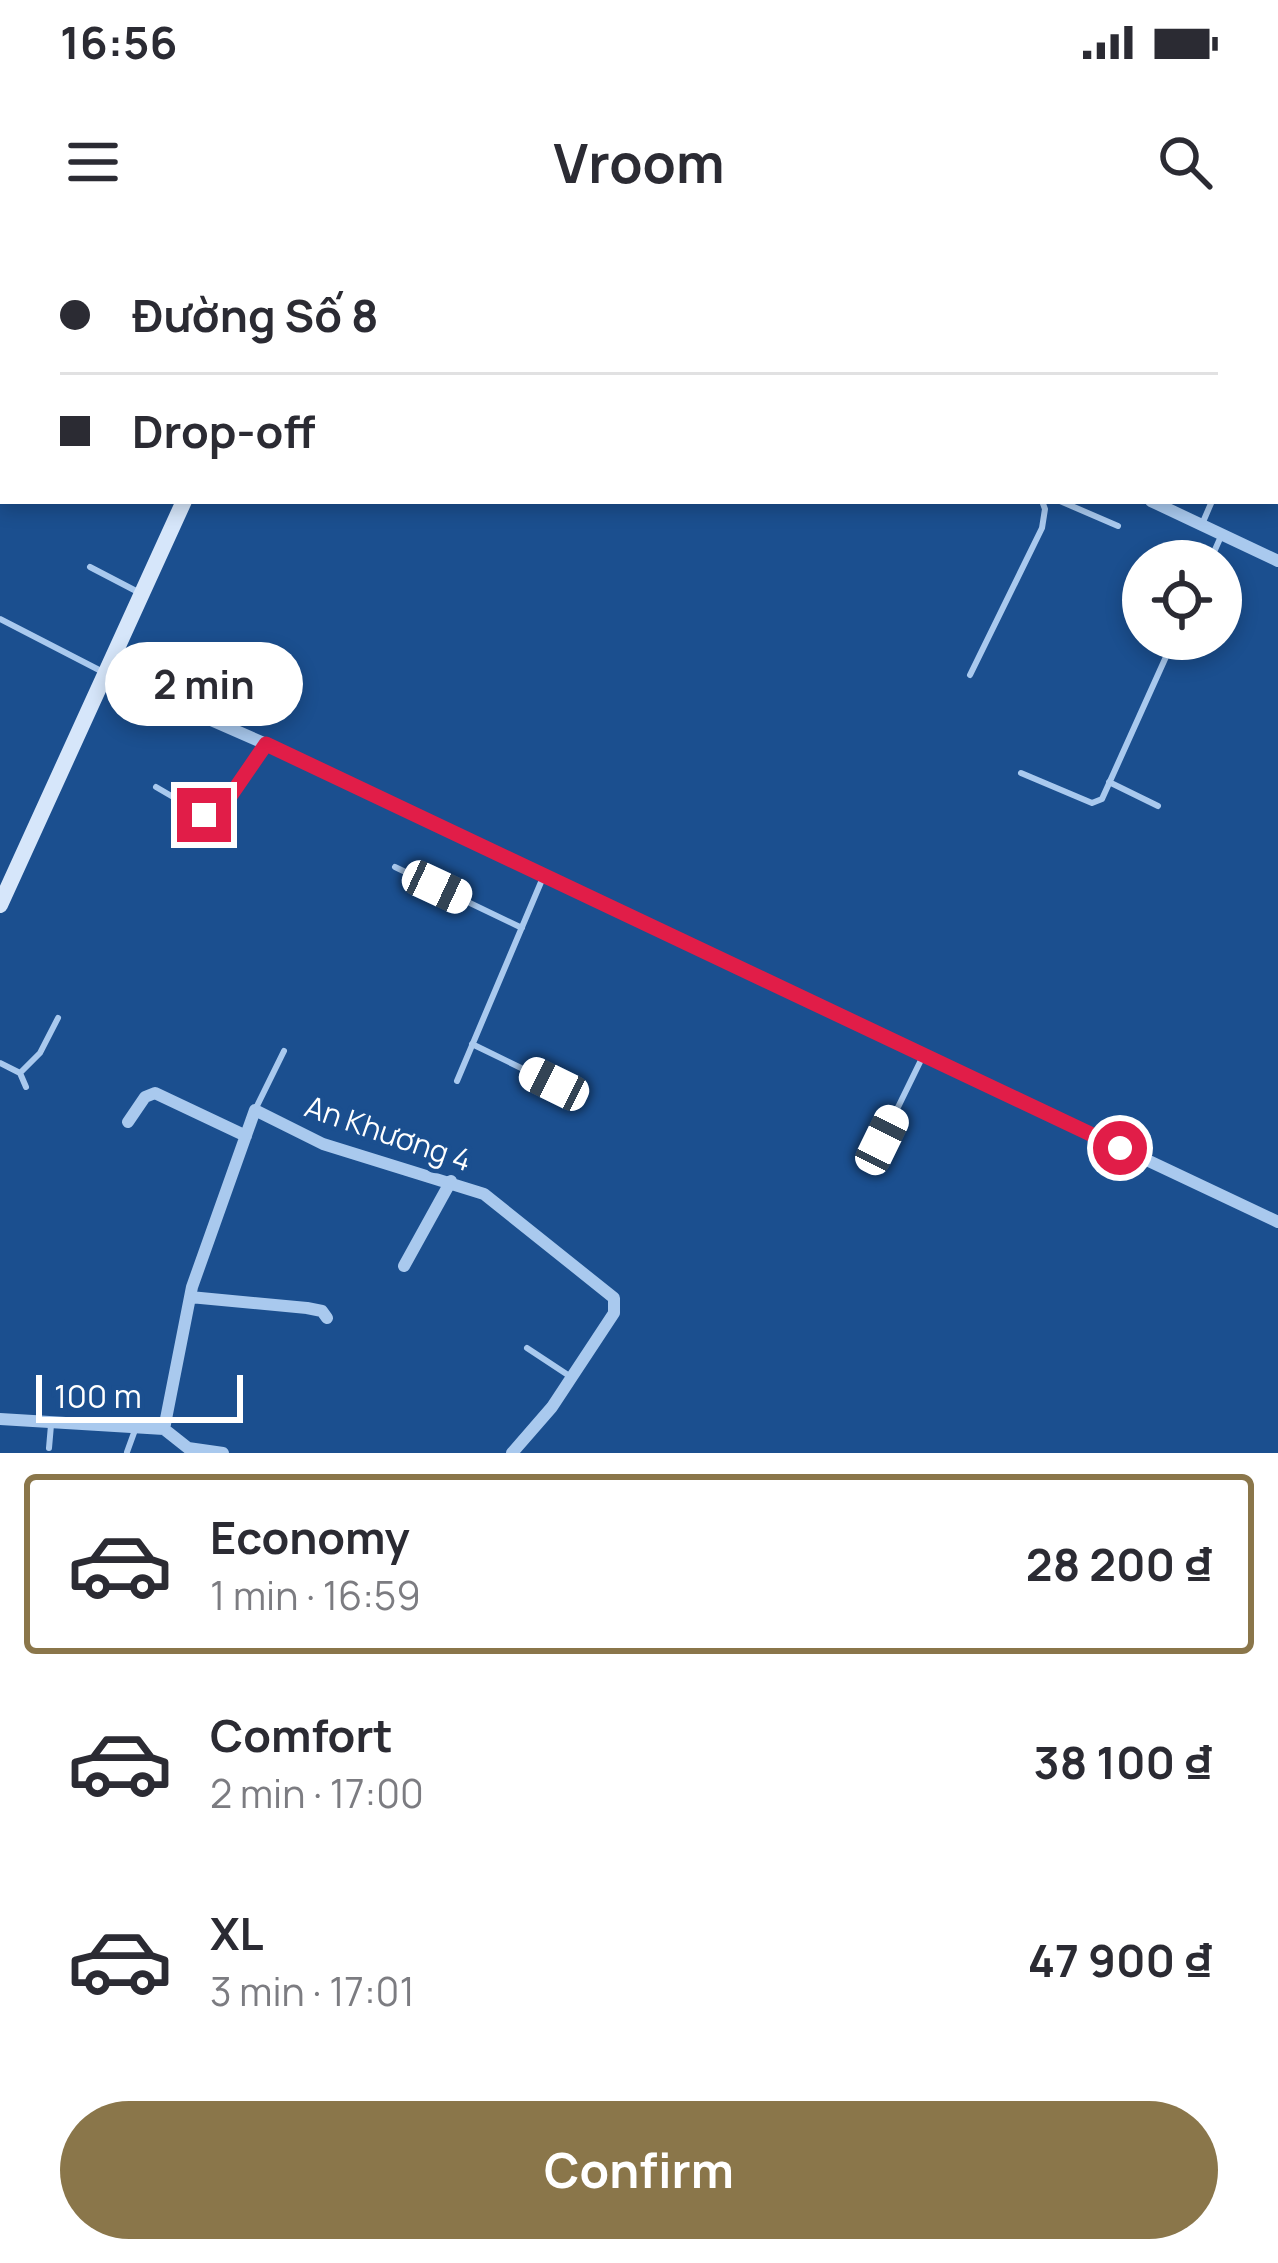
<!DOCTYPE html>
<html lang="en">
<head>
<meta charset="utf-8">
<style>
  body { margin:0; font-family:Manrope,sans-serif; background:#f2f2f3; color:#2b2b33; height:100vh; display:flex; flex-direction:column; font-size:45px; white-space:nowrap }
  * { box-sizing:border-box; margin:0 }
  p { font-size:39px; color:#7c7c81 }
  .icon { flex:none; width:66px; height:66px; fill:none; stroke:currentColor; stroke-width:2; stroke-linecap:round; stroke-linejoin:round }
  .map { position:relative; height:1213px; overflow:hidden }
  .side { display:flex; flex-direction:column; background:#fff; flex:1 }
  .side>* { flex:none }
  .banner { position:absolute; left:0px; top:0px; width:1278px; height:264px; box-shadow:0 6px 18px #0003; display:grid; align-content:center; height:264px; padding:0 60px; background:#fff }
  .controls { position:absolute; left:1122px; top:300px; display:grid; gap:24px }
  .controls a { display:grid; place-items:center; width:120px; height:120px; border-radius:50%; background:#fff; box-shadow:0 6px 18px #0003; font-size:60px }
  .scale { position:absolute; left:36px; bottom:30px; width:207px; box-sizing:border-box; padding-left:12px; border:6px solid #fff; border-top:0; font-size:33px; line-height:42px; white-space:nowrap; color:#fff; -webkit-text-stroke:9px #1b4f8f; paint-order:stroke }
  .end { position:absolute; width:54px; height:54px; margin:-27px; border:15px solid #e11d48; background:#fff; box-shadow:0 0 0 6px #fff }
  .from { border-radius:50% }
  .bubble { position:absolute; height:84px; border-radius:42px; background:#fff; box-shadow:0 6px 18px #0003; font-size:39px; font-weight:700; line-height:84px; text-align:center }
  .car { position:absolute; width:36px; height:72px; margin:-36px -18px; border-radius:15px; box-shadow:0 0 9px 3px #0007; background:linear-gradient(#fff 24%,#345 0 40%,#fff 0 76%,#345 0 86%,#fff 0) }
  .banner b { display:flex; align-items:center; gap:42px; height:114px; font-size:45px }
  .banner b+b { border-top:3px solid #e1e1e2 }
  .banner i { width:30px; height:30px; background:#2b2b33 }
  ul { padding:21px 0 0; list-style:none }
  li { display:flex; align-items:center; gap:36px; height:180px; margin:0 24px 18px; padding:0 36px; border:6px solid transparent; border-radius:12px }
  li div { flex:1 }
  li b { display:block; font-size:45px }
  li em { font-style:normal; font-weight:700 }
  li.selected { border-color:#8a764a }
  li>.icon { width:108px; height:108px; stroke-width:1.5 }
  .cta { display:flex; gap:24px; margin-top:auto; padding:24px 60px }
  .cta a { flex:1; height:138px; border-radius:72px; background:#8a764a; color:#fff; font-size:48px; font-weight:700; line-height:138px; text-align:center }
  .status { display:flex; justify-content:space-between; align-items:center; height:84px; padding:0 60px; background:#fff; direction:ltr }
  .status svg { height:33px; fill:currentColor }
  header { display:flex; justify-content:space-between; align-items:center; height:156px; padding:0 60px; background:#fff; font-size:54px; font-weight:700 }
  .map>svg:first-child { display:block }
  .water { fill:#3c6290; stroke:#9cc4f0; stroke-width:3 }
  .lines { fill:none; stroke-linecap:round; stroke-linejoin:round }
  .lane { stroke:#a9c9ee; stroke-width:6 }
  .street { stroke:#a9c9ee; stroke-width:12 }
  .secondary { stroke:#d6e6fa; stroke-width:16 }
  .route { stroke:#e11d48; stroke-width:15 }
  .labels { text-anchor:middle; stroke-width:9; stroke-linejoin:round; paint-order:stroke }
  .street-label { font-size:30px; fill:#fff; stroke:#1b4f8f }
</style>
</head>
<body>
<div class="status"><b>16:56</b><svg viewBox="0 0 49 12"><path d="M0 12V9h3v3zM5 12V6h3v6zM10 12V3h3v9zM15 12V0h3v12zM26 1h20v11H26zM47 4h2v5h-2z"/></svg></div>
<header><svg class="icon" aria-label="menu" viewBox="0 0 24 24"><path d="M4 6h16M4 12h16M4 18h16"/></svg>Vroom<svg class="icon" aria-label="search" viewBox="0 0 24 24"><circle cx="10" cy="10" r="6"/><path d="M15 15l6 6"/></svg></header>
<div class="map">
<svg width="1278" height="1213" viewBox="0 0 1278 1213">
  <rect width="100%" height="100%" fill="#1b4f8f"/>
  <!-- water -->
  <path class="water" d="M57 0H242L64 3Z"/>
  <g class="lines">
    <!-- lane -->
    <path class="lane" d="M748 3 749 0
      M1275 259 1278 261
      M1060 261 1118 286
      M1203 282 1212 261
      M1210 321 1222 294
      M90 327 138 352
      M0 379 103 432
      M970 435 1042 288 1045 269 1042 261
      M1021 533 1092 563 1102 559 1174 399
      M1109 542 1158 566
      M156 547 204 575H212L222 568 264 507
      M395 627 522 688
      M472 804 554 844
      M0 823 20 833 26 847
      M20 833 40 813 58 778
      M457 841 544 635
      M255 870 284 811
      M882 900 922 818
      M527 1108 571 1137
      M49 1208 51 1185
      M127 1212 135 1190"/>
    <!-- street -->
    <path class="street" d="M599 0 605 3
      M1151 261 1278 321
      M106 434 266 504 1278 982
      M128 882 145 857 155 853 246 896
      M404 1026 451 941
      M190 1057 307 1068 322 1071 327 1078
      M0 1179 164 1189 188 1208 223 1213
      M164 1189 192 1047 255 870 323 904 484 954 614 1058V1073L552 1167 512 1213"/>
    <!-- secondary -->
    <path class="secondary" d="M303 3 304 0
      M0 665 184 261"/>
  </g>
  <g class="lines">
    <!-- route -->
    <path class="route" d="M204 575H212L222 568 266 504 1120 908"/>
  </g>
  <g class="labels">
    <!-- street labels -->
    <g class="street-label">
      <text transform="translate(388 894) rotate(19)" y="10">An Khương 4</text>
    </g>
  </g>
</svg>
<div class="controls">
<a><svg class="icon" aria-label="locate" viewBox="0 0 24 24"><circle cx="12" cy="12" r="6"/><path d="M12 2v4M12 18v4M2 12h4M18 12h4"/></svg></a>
</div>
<div class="scale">100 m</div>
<i class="end from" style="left:1120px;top:908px"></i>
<i class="end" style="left:204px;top:575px"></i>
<div class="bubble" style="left:105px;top:402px;width:198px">2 min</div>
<i class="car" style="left:437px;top:647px;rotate:115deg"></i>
<i class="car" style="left:554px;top:844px;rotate:296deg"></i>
<i class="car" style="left:882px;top:900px;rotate:26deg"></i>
<div class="banner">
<b><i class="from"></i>Đường Số 8</b>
<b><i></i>Drop-off</b>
</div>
</div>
<section class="side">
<ul>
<li class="selected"><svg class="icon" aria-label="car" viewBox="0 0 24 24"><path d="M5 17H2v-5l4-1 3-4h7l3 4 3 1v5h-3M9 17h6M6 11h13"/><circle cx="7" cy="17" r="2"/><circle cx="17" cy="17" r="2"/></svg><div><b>Economy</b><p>1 min · 16:59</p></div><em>28 200 ₫</em></li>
<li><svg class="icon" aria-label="car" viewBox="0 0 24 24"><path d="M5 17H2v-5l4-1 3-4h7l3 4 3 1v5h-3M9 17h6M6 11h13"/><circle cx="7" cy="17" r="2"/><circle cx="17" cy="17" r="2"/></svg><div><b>Comfort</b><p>2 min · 17:00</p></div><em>38 100 ₫</em></li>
<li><svg class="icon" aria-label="car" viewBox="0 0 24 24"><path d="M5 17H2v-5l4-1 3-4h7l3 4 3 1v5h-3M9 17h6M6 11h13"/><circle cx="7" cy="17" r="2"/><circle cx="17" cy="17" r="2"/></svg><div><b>XL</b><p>3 min · 17:01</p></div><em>47 900 ₫</em></li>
</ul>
<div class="cta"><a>Confirm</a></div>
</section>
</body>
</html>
